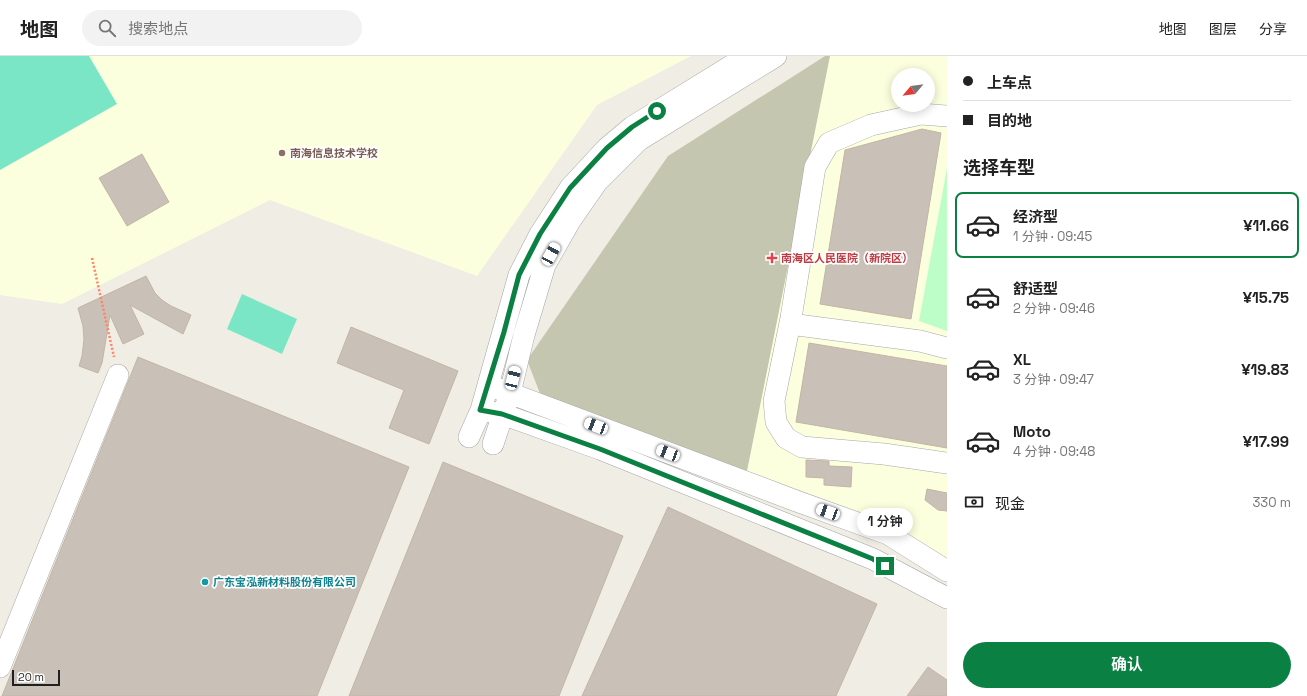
<!DOCTYPE html>
<html lang="zh">
<head>
<meta charset="utf-8">
<style>
  body { margin:0; font-family:"Space Grotesk","Noto Sans SC",sans-serif; background:#f2f2f2; color:#222; height:100vh; display:flex; flex-direction:column; font-size:15px; white-space:nowrap }
  * { box-sizing:border-box; margin:0 }
  p { font-size:13px; color:#767676 }
  .icon { flex:none; width:22px; height:22px; fill:none; stroke:currentColor; stroke-width:2; stroke-linecap:round; stroke-linejoin:round }
  .map { position:relative; flex:1; overflow:hidden }
  .drawer { display:flex; flex-direction:column; background:#fff; width:360px }
  .drawer>* { flex:none }
  .top-card { display:grid; align-content:center; height:88px; padding:0 16px; background:#fff }
  .needle { width:26px; rotate:241deg }
  .buttons { position:absolute; left:891px; top:12px; display:grid; gap:8px }
  .buttons a { display:grid; place-items:center; width:44px; height:44px; border-radius:50%; background:#fff; box-shadow:0 2px 10px #0003; font-size:20px }
  .scale { position:absolute; left:12px; bottom:10px; width:48px; box-sizing:border-box; padding-left:4px; border:2px solid #1f1f1f; border-top:0; font-size:11px; line-height:14px; white-space:nowrap; color:#1f1f1f; -webkit-text-stroke:3px #fff; paint-order:stroke }
  .end { position:absolute; width:18px; height:18px; margin:-9px; border:5px solid #0b8043; background:#fff; box-shadow:0 0 0 2px #fff }
  .from { border-radius:50% }
  .bubble { position:absolute; height:28px; border-radius:14px; background:#fff; box-shadow:0 2px 10px #0003; font-size:13px; font-weight:600; line-height:28px; text-align:center }
  .car { position:absolute; width:12px; height:24px; margin:-12px -6px; border-radius:5px; box-shadow:0 0 3px 1px #0007; background:linear-gradient(#fff 24%,#345 0 40%,#fff 0 76%,#345 0 86%,#fff 0) }
  .top-card b { display:flex; align-items:center; gap:14px; height:38px; font-size:15px }
  .top-card b+b { border-top:1px solid #e0e0e0 }
  .top-card i { width:10px; height:10px; background:#222 }
  ul { padding:0; list-style:none }
  li { display:flex; align-items:center; gap:12px; height:66px; margin:0 8px 6px; padding:0 8px; border:2px solid transparent; border-radius:8px }
  li div { flex:1 }
  li b { display:block; font-size:15px }
  li em { font-style:normal; font-weight:600 }
  li.selected { border-color:#0b8043 }
  li>.icon { width:36px; height:36px; stroke-width:1.5 }
  h2 { padding:0 16px; font-size:18px; line-height:48px }
  .pay { display:flex; align-items:center; gap:10px; height:44px; padding:0 16px; font-size:15px }
  .pay p { margin-inline-start:auto }
  .button { display:flex; gap:8px; margin-top:auto; padding:8px 16px }
  .button a { flex:1; height:46px; border-radius:24px; background:#0b8043; color:#fff; font-size:16px; font-weight:600; line-height:46px; text-align:center }
  header { display:flex; align-items:center; gap:24px; box-sizing:border-box; height:56px; padding:0 20px; background:#fff; border-bottom:1px solid #e0e0e0 }
  header strong { font-size:19px }
  nav { display:flex; gap:22px; margin-inline-start:auto; font-size:14px }
  .search { width:280px; height:36px; background:#f2f2f2; display:flex; align-items:center; gap:10px; box-sizing:border-box; padding:0 14px; border-radius:22px; color:#767676; font-size:15px }
  main { display:flex; flex:1; min-height:0 }
  .map>svg:first-child { display:block }
  .education { fill:#fcffde; fill-rule:evenodd }
  .construction { fill:#c4c6af }
  .park { fill:#bdfec8 }
  .pitch { fill:#7be6c6 }
  .building { fill:#c9c0b7; stroke:#c3b5a5 }
  .lines { fill:none; stroke-linecap:round; stroke-linejoin:round }
  .minor-casing { stroke:#a6a6a6; stroke-width:22 }
  .path { stroke:#ff8366; stroke-width:2.5; stroke-dasharray:2 2; stroke-linecap:butt }
  .minor { stroke:#fff; stroke-width:21 }
  .route { stroke:#0b8043; stroke-width:5 }
  .education-dot { fill:#8d6e63; stroke:#fff; stroke-width:1.5 }
  .health-dot { fill:#e0444e; stroke:#fff; stroke-width:1.5 }
  .culture-dot { fill:#0f9aa8; stroke:#fff; stroke-width:1.5 }
  .labels { text-anchor:middle; stroke-width:3.5; stroke-linejoin:round; paint-order:stroke }
  .education-label { font-size:11px; font-weight:bold; fill:#785e54; stroke:#fff; text-anchor:start }
  .health-label { font-size:11px; font-weight:bold; fill:#be3a42; stroke:#fff; text-anchor:start }
  .culture-label { font-size:11px; font-weight:bold; fill:#0d838f; stroke:#fff; text-anchor:start }
</style>
</head>
<body>
<header>
<strong>地图</strong>
<div class="search"><svg class="icon" aria-label="search" viewBox="0 0 24 24"><circle cx="10" cy="10" r="6"/><path d="M15 15l6 6"/></svg>搜索地点</div>
<nav><a>地图</a><a>图层</a><a>分享</a></nav>
</header>
<main>
<div class="map">
<svg width="947" height="640" viewBox="0 0 947 640">
  <rect width="100%" height="100%" fill="#f0ede4"/>
  <!-- education -->
  <path class="education" d="M0 0H691L597 49 477 220 270 144 62 248 0 239Z
    M825 0H947V508L871 460 541 340 668 100ZM898 19H928V49H898Z"/>
  <!-- construction -->
  <path class="construction" d="M825 0H830L747 415 541 340 527 304 668 100Z"/>
  <!-- park -->
  <path class="park" d="M947 112V275L919 265Z"/>
  <!-- pitch -->
  <path class="pitch" d="M0 0H89L117 48 0 114Z
    M242 238 297 263 282 298 227 273Z"/>
  <!-- building -->
  <path class="building" d="M922 73 941 77 911 263 820 248 845 94Z
    M142 98 169 146 127 170 99 122Z
    M146 220 155 237 162 244 171 250 191 259 183 278 130 249 144 278 123 288 110 259 102 307 98 317 79 310 82 300 84 283 83 270 78 252Z
    M351 271 458 315 429 388 389 372 404 334 337 307Z
    M809 287 947 310V392L796 366Z
    M138 301 409 411 317 640H2Z
    M806 404 829 405V410L852 411 851 431 824 429V422L806 421Z
    M443 406 623 480 559 640H349Z
    M927 433 947 437V455L938 454 925 444Z
    M668 451 877 548 836 640H582Z
    M928 611 947 624V640H907Z"/>
  <g class="lines">
    <!-- minor casing -->
    <g class="minor-casing">
      <path id="minor" d="M947 60 921 58 871 69 829 87 815 111 791 262 774 345 776 366 786 382 802 391 884 398 947 407
        M790 268 920 285 947 292
        M488 329 799 446 888 478 947 515
        M481 354 502 358 600 393 873 503 947 542
        M469 381 481 354 488 329 519 219 540 178 570 132 607 92 632 71 747 0
        M493 388 510 337 524 279 545 209 570 165 597 126 639 84 776 0
        M0 611 118 319"/>
    </g>
    <!-- path -->
    <path class="path" d="M92 202 114 301"/>
    <!-- minor -->
    <use href="#minor" class="minor"/>
  </g>
  <g class="lines">
    <!-- route -->
    <path class="route" d="M657 55 632 71 607 92 570 132 540 178 519 219 504 276 480 354 502 358 600 393 873 503 885 510"/>
  </g>
  <!-- markers -->
  <circle class="education-dot" cx="282" cy="97" r="4"/>
  <path class="health-dot" d="M770 196h4v4h4v4h-4v4h-4v-4h-4v-4h4z"/>
  <circle class="culture-dot" cx="205" cy="526" r="4"/>
  <g class="labels">
    <!-- education labels -->
    <g class="education-label">
      <text x="290" y="101">南海信息技术学校</text>
    </g>
    <!-- health labels -->
    <g class="health-label">
      <text x="781" y="206">南海区人民医院（新院区）</text>
    </g>
    <!-- culture labels -->
    <g class="culture-label">
      <text x="213" y="530">广东宝泓新材料股份有限公司</text>
    </g>
  </g>
</svg>
<div class="buttons">
<a><svg class="needle" viewBox="-14 -14 28 28"><path d="M0-13l5 13h-10z" fill="#e53935"/><path d="M0 13l5-13h-10z" fill="#767676"/></svg></a>
</div>
<div class="scale">20 m</div>
<i class="end from" style="left:657px;top:55px"></i>
<i class="end" style="left:885px;top:510px"></i>
<div class="bubble" style="left:857px;top:452px;width:56px">1 分钟</div>
<i class="car" style="left:551px;top:198px;rotate:29deg"></i>
<i class="car" style="left:513px;top:322px;rotate:14deg"></i>
<i class="car" style="left:596px;top:370px;rotate:291deg"></i>
<i class="car" style="left:668px;top:397px;rotate:291deg"></i>
<i class="car" style="left:828px;top:456px;rotate:290deg"></i>
</div>
<section class="drawer">
<div class="top-card">
<b><i class="from"></i>上车点</b>
<b><i></i>目的地</b>
</div>
<h2>选择车型</h2>
<ul>
<li class="selected"><svg class="icon" aria-label="car" viewBox="0 0 24 24"><path d="M5 17H2v-5l4-1 3-4h7l3 4 3 1v5h-3M9 17h6M6 11h13"/><circle cx="7" cy="17" r="2"/><circle cx="17" cy="17" r="2"/></svg><div><b>经济型</b><p>1 分钟 · 09:45</p></div><em>¥11.66</em></li>
<li><svg class="icon" aria-label="car" viewBox="0 0 24 24"><path d="M5 17H2v-5l4-1 3-4h7l3 4 3 1v5h-3M9 17h6M6 11h13"/><circle cx="7" cy="17" r="2"/><circle cx="17" cy="17" r="2"/></svg><div><b>舒适型</b><p>2 分钟 · 09:46</p></div><em>¥15.75</em></li>
<li><svg class="icon" aria-label="car" viewBox="0 0 24 24"><path d="M5 17H2v-5l4-1 3-4h7l3 4 3 1v5h-3M9 17h6M6 11h13"/><circle cx="7" cy="17" r="2"/><circle cx="17" cy="17" r="2"/></svg><div><b>XL</b><p>3 分钟 · 09:47</p></div><em>¥19.83</em></li>
<li><svg class="icon" aria-label="car" viewBox="0 0 24 24"><path d="M5 17H2v-5l4-1 3-4h7l3 4 3 1v5h-3M9 17h6M6 11h13"/><circle cx="7" cy="17" r="2"/><circle cx="17" cy="17" r="2"/></svg><div><b>Moto</b><p>4 分钟 · 09:48</p></div><em>¥17.99</em></li>
</ul>
<div class="pay"><svg class="icon" aria-label="cash" viewBox="0 0 24 24"><path d="M3 7h18v10H3z"/><circle cx="12" cy="12" r="2"/></svg>现金<p>330 m</p></div>
<div class="button"><a>确认</a></div>
</section>
</main>
</body>
</html>
